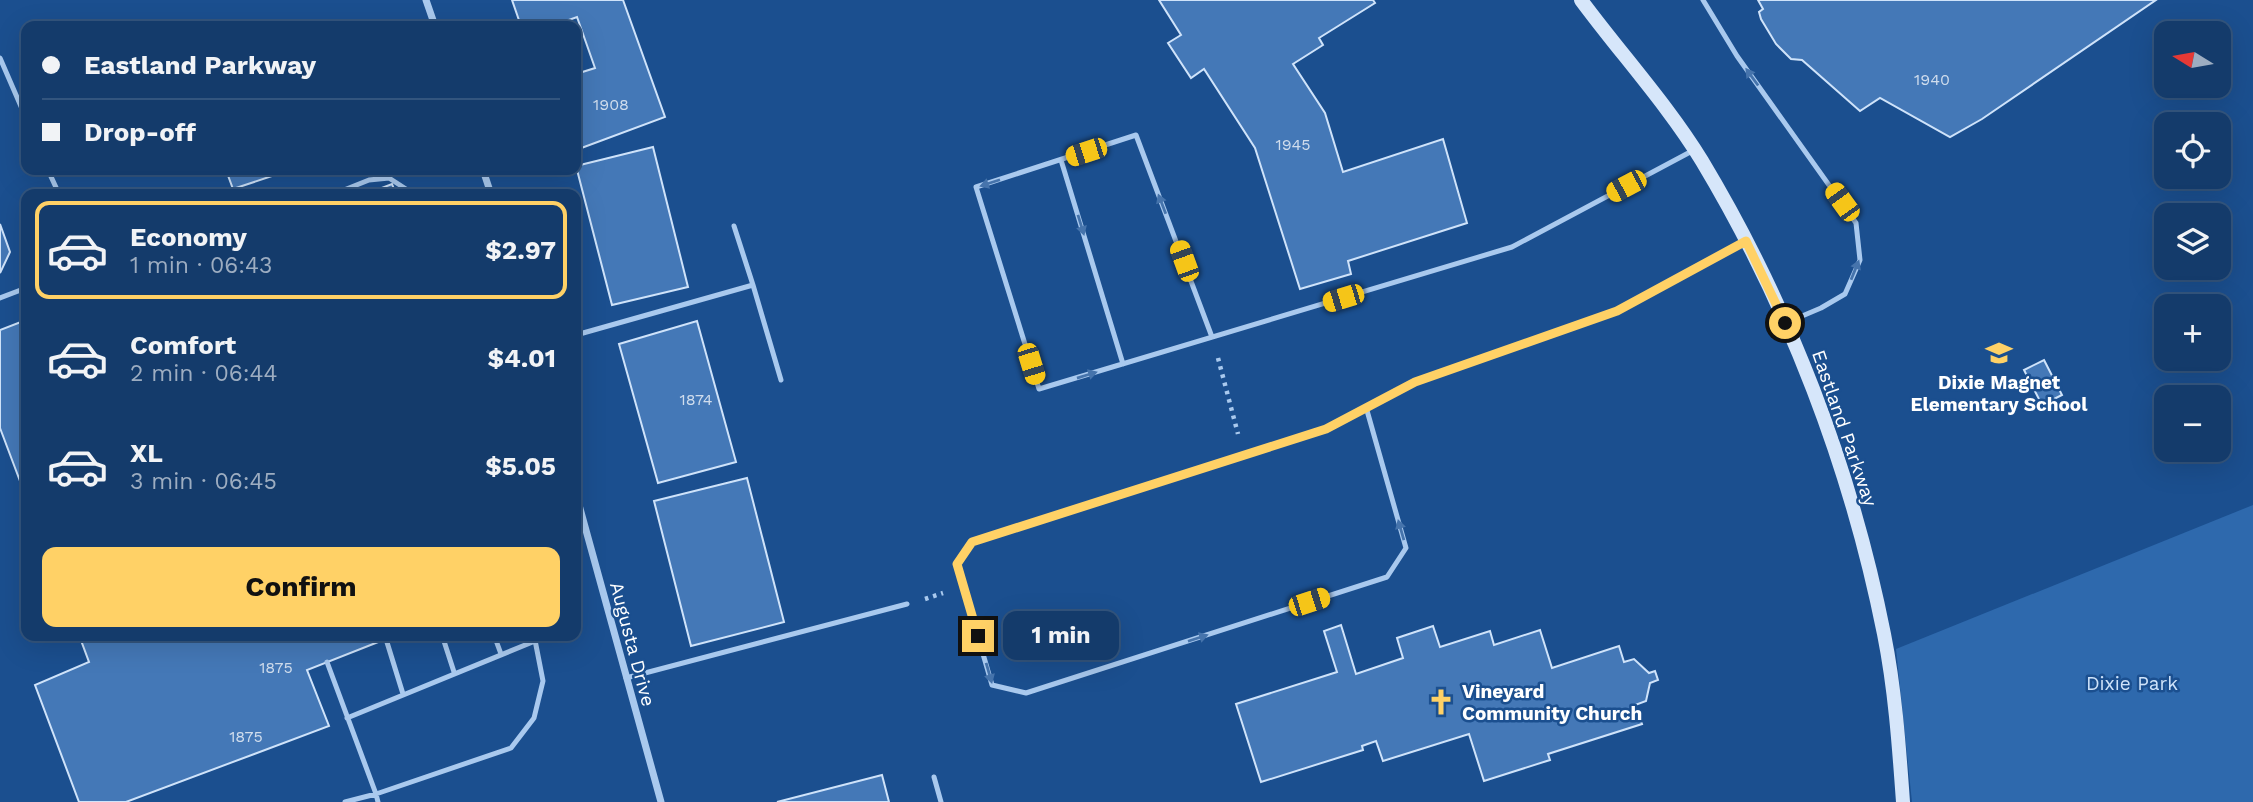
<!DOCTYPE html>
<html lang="en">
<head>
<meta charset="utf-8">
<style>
  body { margin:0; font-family:"Work Sans",sans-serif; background:#214673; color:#f1f3f6; height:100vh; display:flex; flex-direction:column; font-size:26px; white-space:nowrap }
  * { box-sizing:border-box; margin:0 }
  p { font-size:23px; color:#9dadc1 }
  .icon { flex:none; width:38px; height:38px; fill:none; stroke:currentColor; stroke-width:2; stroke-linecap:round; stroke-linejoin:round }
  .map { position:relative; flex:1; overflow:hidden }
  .sheet { position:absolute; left:21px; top:189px; width:560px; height:452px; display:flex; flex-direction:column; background:#143b6b; border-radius:14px; box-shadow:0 7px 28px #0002,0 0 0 2px #33557e }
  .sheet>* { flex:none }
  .banner { position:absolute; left:21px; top:21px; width:560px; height:154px; border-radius:14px; box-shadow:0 7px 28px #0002,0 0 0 2px #33557e; display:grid; align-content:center; height:154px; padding:0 21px; background:#143b6b }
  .needle { width:46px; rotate:281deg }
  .fabs { position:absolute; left:2154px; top:21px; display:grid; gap:14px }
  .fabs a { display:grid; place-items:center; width:77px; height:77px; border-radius:14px; background:#143b6b; box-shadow:0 7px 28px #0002,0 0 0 2px #33557e; font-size:35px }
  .end { position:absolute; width:32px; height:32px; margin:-16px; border:9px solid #ffd166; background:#111; box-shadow:0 0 0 4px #111 }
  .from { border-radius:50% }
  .bubble { position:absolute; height:49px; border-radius:14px; background:#143b6b; box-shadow:0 7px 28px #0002,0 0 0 2px #33557e; font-size:23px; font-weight:700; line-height:49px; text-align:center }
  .car { position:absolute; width:21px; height:42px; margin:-21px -10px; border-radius:9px; box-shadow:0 0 5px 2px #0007; background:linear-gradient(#f5c518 24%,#345 0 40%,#f5c518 0 76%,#345 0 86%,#f5c518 0) }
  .banner b { display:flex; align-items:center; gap:24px; height:66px; font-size:26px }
  .banner b+b { border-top:2px solid #33557e }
  .banner i { width:18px; height:18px; background:#f1f3f6 }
  ul { padding:12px 0 0; list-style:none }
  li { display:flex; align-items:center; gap:21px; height:98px; margin:0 14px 10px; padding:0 7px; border:4px solid transparent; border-radius:14px }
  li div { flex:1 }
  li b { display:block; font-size:26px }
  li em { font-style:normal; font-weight:700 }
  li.active { border-color:#ffd166 }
  li>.icon { width:63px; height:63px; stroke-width:1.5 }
  .button { display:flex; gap:14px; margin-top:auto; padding:14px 21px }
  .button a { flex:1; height:80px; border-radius:14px; background:#ffd166; color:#111; font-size:28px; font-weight:700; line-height:80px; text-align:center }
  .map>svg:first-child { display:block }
  .green { fill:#2e69ad }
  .building { fill:#4478b7; stroke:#cfe3fa; stroke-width:2 }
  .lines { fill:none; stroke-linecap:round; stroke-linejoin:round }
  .path { stroke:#a9c9ee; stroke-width:4.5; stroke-dasharray:3.5 5; stroke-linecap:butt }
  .lane { stroke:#a9c9ee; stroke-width:5 }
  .street { stroke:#a9c9ee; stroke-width:7 }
  .secondary { stroke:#d6e6fa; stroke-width:14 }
  .oneway { fill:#4674ac }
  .route { stroke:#ffd166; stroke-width:9 }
  .labels { text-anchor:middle; stroke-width:5; stroke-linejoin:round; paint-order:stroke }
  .number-label { font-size:16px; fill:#d0dded }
  .poi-label { font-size:19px; font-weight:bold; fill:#fff; stroke:#1b4f8f }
  .street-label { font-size:19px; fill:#fff; stroke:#1b4f8f }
  .park-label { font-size:19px; fill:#cfe3fa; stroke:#1b4f8f }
</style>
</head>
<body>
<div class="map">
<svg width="2253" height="802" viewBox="0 0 2253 802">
  <rect width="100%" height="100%" fill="#1b4f8f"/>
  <!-- green -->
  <path class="green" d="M2253 505V802H1912L1896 649Z"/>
  <!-- building -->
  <path class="building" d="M512 0H623L665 117 576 150V74L595 68 577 17 552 26H521Z
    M1159 0H1373L1375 3 1319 38 1323 45 1293 64 1325 113 1343 172 1443 139 1467 223 1348 261 1351 274 1300 289 1255 148 1204 69 1191 78 1168 43 1181 35Z
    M1758 0H2156L1982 119 1950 137 1880 98 1860 111 1802 60 1791 59 1776 44 1761 19 1759 12 1763 9Z
    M653 147 688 287 612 305 576 166Z
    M226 170H290L233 189Z
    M392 184 396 194H366Z
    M0 224 10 252 0 273Z
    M26 320V497L0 428V330Z
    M697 321 736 462 658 483 619 344Z
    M2044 360 2062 395 2042 405 2024 370Z
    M747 478 784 622 691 646 654 501Z
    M1341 625 1356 674 1403 658 1397 638 1433 626 1440 647 1490 631 1494 645 1540 630 1552 668 1619 646 1624 662 1634 659 1649 673 1655 671 1658 680 1650 683 1646 701 1635 705 1642 724 1548 754 1550 760 1484 781 1469 734 1383 761 1376 741 1362 746 1363 750 1261 782 1236 704 1337 672 1324 631Z
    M79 635H396L307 670 329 726 126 802H79L35 685 89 662Z
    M882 775 889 802H777Z"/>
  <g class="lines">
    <!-- path -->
    <path class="path" d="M1218 358 1238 434
      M925 599 943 593"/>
    <!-- lane -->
    <path class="lane" d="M1703 0 1737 56 1856 223 1860 260 1845 294 1821 308 1788 322
      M0 58 26 118
      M1061 160 1123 364
      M48 170 59 194
      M334 194 369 180 389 178 409 191 410 194
      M734 226 753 285
      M0 298 26 288
      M576 335 753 285 781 380
      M1212 337 1136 135 976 187 1039 389 1512 247 1694 150
      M1366 407 1406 548 1387 577 1026 693 992 685 957 564 972 542 1326 429 1415 382 1617 311 1746 241
      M442 635 454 672
      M494 635 501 654
      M386 639 403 694
      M327 662 376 794 511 748 534 718 543 681 534 635
      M626 678 907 604
      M347 718 535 641
      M934 777 941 802
      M345 802 376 794 378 802"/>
    <!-- street -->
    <path class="street" d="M426 0 435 26
      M483 170 491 194
      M576 494 661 802"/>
    <!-- secondary -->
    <path class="secondary" d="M1581 0C1621 54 1667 104 1702 161 1789 306 1851 468 1884 634 1895 689 1899 746 1903 802"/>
  </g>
  <!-- one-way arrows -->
  <defs><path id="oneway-solid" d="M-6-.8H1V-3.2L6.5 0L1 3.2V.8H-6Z" transform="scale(1.75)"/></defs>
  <g class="oneway">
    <use href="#oneway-solid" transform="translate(1752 77) rotate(-126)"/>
    <use href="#oneway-solid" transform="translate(990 183) rotate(162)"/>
    <use href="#oneway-solid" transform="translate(1162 204) rotate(-111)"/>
    <use href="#oneway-solid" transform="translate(1081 225) rotate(73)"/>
    <use href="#oneway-solid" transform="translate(1855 270) rotate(-68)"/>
    <use href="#oneway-solid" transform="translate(1087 375) rotate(-17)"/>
    <use href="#oneway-solid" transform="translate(1401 530) rotate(-106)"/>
    <use href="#oneway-solid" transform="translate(1198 638) rotate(-18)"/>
    <use href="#oneway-solid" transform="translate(989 673) rotate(74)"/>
  </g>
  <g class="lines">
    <!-- route -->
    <path class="route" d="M978 636 957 564 972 542 1326 429 1415 382 1617 311 1746 241 1785 323"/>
  </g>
  <!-- icons -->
  <defs>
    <g id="school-bare" transform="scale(2.1)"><path d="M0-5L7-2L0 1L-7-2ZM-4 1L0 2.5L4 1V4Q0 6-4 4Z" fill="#ffd166" stroke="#1b4f8f" stroke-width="2.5" paint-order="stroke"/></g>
    <g id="church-bare" transform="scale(2.1)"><path d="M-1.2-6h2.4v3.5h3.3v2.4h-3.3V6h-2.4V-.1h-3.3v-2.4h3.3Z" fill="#ffd166" stroke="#1b4f8f" stroke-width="2.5" paint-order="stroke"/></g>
  </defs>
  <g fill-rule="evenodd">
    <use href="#school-bare" x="1999" y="353"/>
    <use href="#church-bare" x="1441" y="702"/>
  </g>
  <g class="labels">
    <!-- number labels -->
    <g class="number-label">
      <text x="1932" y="85">1940</text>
      <text x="611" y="110">1908</text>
      <text x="1293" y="150">1945</text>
      <text x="696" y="405">1874</text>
      <text x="276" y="673">1875</text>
      <text x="246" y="742">1875</text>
    </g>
    <!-- poi labels -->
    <g class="poi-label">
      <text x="1999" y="389">Dixie Magnet<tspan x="1999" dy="22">Elementary School</tspan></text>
      <text x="1462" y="698" text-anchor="start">Vineyard<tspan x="1462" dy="22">Community Church</tspan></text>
    </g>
    <!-- street labels -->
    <g class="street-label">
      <text transform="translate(1845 428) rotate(71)" y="7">Eastland Parkway</text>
      <text transform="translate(633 644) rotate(75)" y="7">Augusta Drive</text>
    </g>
    <!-- park labels -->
    <g class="park-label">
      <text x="2132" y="690">Dixie Park</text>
    </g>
  </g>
</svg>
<div class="fabs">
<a><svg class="needle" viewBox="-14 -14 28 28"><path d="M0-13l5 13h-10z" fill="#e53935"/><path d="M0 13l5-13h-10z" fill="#9dadc1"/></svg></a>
<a><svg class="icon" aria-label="locate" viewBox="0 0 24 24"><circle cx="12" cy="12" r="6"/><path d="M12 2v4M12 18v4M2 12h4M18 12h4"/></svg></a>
<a><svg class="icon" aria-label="layers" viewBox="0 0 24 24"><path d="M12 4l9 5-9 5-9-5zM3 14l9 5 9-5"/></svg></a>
<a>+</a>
<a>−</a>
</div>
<i class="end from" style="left:1785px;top:323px"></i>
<i class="end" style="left:978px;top:636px"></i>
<div class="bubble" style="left:1003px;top:611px;width:116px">1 min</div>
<i class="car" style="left:1086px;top:152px;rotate:252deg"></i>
<i class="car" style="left:1626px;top:186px;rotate:242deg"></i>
<i class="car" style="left:1842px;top:202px;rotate:324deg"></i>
<i class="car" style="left:1184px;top:261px;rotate:340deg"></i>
<i class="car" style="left:1343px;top:298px;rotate:253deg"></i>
<i class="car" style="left:1031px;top:364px;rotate:163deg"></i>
<i class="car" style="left:1309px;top:602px;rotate:72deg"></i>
<div class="banner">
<b><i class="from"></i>Eastland Parkway</b>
<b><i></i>Drop-off</b>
</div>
<section class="sheet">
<ul>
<li class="active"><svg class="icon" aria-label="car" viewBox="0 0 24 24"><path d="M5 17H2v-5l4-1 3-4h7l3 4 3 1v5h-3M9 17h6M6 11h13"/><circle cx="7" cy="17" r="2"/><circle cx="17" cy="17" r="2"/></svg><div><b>Economy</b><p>1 min · 06:43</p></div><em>$2.97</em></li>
<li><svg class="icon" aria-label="car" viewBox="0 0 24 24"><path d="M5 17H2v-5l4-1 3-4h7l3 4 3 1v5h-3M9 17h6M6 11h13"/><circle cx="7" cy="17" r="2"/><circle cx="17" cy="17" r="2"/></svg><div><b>Comfort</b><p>2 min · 06:44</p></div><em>$4.01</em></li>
<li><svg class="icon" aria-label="car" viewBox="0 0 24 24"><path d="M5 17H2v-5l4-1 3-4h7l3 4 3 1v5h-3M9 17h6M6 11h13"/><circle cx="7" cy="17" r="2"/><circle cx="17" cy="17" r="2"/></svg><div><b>XL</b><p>3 min · 06:45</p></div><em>$5.05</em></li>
</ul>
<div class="button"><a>Confirm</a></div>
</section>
</div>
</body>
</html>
